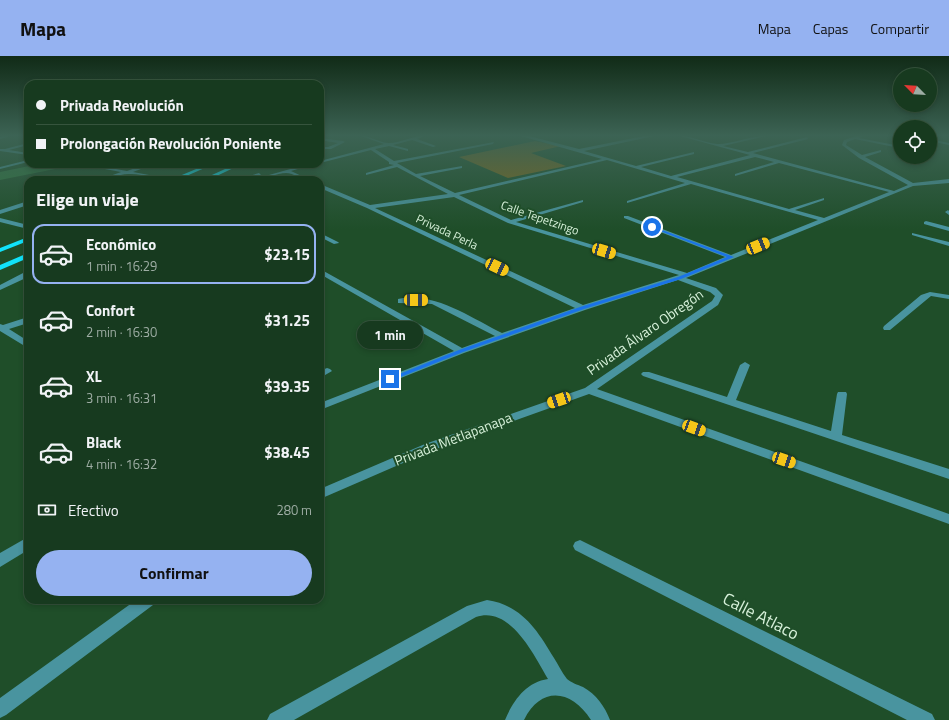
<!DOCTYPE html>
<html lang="es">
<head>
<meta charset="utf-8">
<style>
  body { margin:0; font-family:"Titillium Web",sans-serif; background:#204128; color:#f1f3f6; height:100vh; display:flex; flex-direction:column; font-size:15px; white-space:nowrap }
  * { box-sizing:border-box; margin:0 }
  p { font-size:13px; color:#9eada4 }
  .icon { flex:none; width:22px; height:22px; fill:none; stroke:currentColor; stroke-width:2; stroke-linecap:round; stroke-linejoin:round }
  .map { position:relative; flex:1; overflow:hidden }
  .sheet { position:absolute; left:24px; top:120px; width:300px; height:428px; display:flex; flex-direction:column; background:#173a1f; border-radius:12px; box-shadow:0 2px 6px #0003,0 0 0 1px #36543d }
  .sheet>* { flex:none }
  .hud { position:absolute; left:24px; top:24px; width:300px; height:88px; border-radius:12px; box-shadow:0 2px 6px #0003,0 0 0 1px #36543d; display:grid; align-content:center; height:88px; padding:0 12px; background:#173a1f }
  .needle { width:26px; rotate:294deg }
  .fabs { position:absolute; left:893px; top:12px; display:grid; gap:8px }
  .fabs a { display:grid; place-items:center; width:44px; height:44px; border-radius:50%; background:#173a1f; box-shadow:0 2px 6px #0003,0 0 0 1px #36543d; font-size:20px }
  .end { position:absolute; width:18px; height:18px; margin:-9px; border:5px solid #1a73e8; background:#fff; box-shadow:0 0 0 2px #fff }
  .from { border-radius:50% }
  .bubble { position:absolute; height:28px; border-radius:14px; background:#173a1f; box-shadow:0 2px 6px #0003,0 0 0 1px #36543d; font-size:13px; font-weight:700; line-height:28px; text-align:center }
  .car { position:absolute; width:12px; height:24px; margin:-12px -6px; border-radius:5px; box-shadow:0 0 3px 1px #0007; background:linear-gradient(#f5c518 24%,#345 0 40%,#f5c518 0 76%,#345 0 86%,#f5c518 0) }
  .hud b { display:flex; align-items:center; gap:14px; height:38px; font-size:15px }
  .hud b+b { border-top:1px solid #36543d }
  .hud i { width:10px; height:10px; background:#f1f3f6 }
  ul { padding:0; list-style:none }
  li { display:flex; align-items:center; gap:12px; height:60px; margin:0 8px 6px; padding:0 4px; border:2px solid transparent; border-radius:12px }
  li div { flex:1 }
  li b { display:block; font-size:15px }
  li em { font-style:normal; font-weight:700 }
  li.active { border-color:#95b2f1 }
  li>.icon { width:36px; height:36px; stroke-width:1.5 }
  h2 { padding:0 12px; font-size:18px; line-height:48px }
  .pay { display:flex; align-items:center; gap:10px; height:44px; padding:0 12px; font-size:15px }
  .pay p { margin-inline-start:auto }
  .action { display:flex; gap:8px; margin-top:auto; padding:8px 12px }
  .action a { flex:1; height:46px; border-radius:24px; background:#95b2f1; color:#111; font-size:16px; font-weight:700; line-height:46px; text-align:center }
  header { display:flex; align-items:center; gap:24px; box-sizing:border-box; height:56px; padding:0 20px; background:#95b2f1; color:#111 }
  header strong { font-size:19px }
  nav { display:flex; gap:22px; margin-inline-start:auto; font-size:14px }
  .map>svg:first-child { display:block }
  .green { fill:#826719 }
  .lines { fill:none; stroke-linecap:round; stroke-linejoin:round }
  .river { fill:#2f733d; fill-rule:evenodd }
  .minor { fill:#49949f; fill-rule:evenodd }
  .major { fill:#11e3fa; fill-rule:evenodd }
  .route { fill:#1a73e8 }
  .labels { text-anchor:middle; stroke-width:4; stroke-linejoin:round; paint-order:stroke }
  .far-street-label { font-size:12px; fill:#d7f1da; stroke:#1f4e29 }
  .street-label { font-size:14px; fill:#d7f1da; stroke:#1f4e29 }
  .near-street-label { font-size:17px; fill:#d7f1da; stroke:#1f4e29 }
</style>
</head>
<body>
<header>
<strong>Mapa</strong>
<nav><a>Mapa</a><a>Capas</a><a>Compartir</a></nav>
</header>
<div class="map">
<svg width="949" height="664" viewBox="0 0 949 664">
  <rect width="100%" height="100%" fill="#1f4e29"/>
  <!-- green -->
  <path class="green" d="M535 85 561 90 531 97 566 110 508 122 459 101Z"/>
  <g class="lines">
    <!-- river -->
    <path class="river" d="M39 108 62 109 60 112 0 124V116Z"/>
    <!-- minor -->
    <path class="minor" d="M8 80 7 81 0 83V81Z
      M361 80C371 80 380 87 389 87 400 87 412 80 424 80L417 83 436 90 433 91 412 84 393 89 408 93V95L389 90 375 93 394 105 494 86 493 88 397 107 416 118 462 110V112L420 120 455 137 602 103 521 80H529L579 93 644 80H654L584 95 636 110 694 96V98L641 111 671 120 750 99 680 80C693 80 704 87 717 88 729 89 750 80 766 80L723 90 748 96 807 81 808 83 753 97 894 135 908 129 859 102 842 89 844 84 856 80H863L859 82 900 90 899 92 855 83 847 86 846 89 862 99 881 94V96L865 101 913 127 949 123V127L913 130 686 222 716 232 723 239 718 249 597 333 949 458V468L589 338 433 394 320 443V433L425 388 585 332 712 245 715 240 710 236 678 224 585 254 464 297 320 354V347L454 295 320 218V213L462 292 495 280 432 248 398 247V243C434 235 471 262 502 277L575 252 367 152 320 132V128L370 149 448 138 397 111 366 119V117L394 109 389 108V106L371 94 320 107V105L384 88ZM755 101 774 106 735 118V120L779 107 889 136 824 162 795 154 824 144V142L789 153 677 121ZM607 104 685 127 627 145V147L691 128 818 164 731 199 628 160H624V162L725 201 687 217 516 166 583 146V144L511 164 459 139ZM454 141 508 167 679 219 583 249 375 152Z
      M320 82 343 85 345 86 331 93H320V91H328L338 87 320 84Z
      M930 83 949 87V89L930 85Z
      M28 87V89L9 94 28 97V99L0 95V93H5Z
      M28 104V106L0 113V111Z
      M78 108H88L127 115 147 108H154L133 116 176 124C159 124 142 117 128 118 118 118 109 124 99 124L121 116Z
      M308 108H315L291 115 310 124C301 124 294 117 286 117 276 117 264 124 251 124Z
      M259 117 261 119 244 124H236Z
      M28 145V149L0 158V154Z
      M948 154 949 155V159L945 156Z
      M0 162 28 169V173L0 166Z
      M926 165 949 171V175L924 168V166Z
      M320 177 338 186 339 187 334 188 320 181Z
      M912 177 949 186V190L912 179Z
      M25 216H28V221L0 234V229Z
      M930 236 949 239V243L931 240 890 274H884L883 272 884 270 921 239Z
      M28 261V267L9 273 28 285V292L0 275V268L3 269Z
      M745 306 750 309 736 344 831 375 837 338 838 336H846L847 338 842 379 949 413V423L643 320 641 318 643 316H649L727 341 740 309Z
      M327 312 330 313 332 315 320 322V315Z
      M28 481V494L0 511V497Z
      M580 484 932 658 935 664H907L575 494 573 490 575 486Z
      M136 544H156L153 549 6 659 0 662V642Z
      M487 544C521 549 537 573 554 602 558 608 562 617 567 623 570 626 578 629 583 631 596 638 605 651 610 664H591C571 633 541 630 524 664H505C513 645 526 626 548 623 534 599 510 549 476 561L294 664H267L270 658 467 550Z"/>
    <!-- major -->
    <path class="major" d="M208 108H214L177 124H170Z
      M236 108H242L208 124H201Z
      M28 181V185L0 196V192Z
      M28 197V202L0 214V209Z"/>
  </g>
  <!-- sky -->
  <linearGradient id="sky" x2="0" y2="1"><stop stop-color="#112b17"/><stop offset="0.46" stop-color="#3c6354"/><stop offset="1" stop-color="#3c6354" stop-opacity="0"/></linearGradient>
  <rect width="949" height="173" fill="url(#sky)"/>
  <!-- route -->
  <path class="route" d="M650 171H654L734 201 681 223 584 253 463 296 393 324 387 323 459 294 580 251 678 221 727 201Z"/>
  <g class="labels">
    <!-- far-street labels -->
    <g class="far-street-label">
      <text transform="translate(540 162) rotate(19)" y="4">Calle Tepetzingo</text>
      <text transform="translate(447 176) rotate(25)" y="4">Privada Perla</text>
    </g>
    <!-- street labels -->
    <g class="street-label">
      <text transform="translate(645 276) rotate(-35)" y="5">Privada Álvaro Obregón</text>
      <text transform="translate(453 383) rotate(-21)" y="5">Privada Metlapanapa</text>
    </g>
    <!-- near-street labels -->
    <g class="near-street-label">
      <text transform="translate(761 560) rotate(27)" y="6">Calle Atlaco</text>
    </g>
  </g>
</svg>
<div class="fabs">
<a><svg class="needle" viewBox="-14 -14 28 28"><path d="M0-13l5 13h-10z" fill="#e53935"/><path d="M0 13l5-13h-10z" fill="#9eada4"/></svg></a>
<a><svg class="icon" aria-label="locate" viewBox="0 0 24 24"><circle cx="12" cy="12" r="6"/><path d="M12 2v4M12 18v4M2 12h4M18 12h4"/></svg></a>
</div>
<i class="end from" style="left:652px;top:171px"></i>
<i class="end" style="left:390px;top:323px"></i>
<div class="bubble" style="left:357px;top:265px;width:66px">1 min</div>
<i class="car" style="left:758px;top:190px;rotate:68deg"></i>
<i class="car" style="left:604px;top:195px;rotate:106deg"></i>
<i class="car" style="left:497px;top:211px;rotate:115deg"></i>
<i class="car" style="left:416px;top:244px;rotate:91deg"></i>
<i class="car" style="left:559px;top:344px;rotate:251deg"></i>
<i class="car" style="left:694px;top:372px;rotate:110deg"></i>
<i class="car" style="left:784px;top:404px;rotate:109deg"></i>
<div class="hud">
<b><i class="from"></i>Privada Revolución</b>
<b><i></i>Prolongación Revolución Poniente</b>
</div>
<section class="sheet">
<h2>Elige un viaje</h2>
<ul>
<li class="active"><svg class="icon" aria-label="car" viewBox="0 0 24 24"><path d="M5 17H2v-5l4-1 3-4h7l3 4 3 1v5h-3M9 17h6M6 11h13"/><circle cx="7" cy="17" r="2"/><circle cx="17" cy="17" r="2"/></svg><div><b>Económico</b><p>1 min · 16:29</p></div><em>$23.15</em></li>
<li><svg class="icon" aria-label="car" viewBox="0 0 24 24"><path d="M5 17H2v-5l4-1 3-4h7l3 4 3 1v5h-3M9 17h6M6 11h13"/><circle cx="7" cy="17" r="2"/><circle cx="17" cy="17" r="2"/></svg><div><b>Confort</b><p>2 min · 16:30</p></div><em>$31.25</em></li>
<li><svg class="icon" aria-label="car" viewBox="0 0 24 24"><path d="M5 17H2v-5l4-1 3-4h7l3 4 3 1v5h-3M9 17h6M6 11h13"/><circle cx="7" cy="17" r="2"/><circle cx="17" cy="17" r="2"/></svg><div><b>XL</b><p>3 min · 16:31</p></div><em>$39.35</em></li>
<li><svg class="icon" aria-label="car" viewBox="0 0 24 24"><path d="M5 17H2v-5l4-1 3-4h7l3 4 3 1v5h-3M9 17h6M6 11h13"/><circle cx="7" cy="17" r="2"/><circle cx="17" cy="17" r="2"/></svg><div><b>Black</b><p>4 min · 16:32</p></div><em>$38.45</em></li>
</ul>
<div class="pay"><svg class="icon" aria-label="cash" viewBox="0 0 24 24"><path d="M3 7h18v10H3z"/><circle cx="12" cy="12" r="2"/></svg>Efectivo<p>280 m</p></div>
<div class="action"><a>Confirmar</a></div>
</section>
</div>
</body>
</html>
